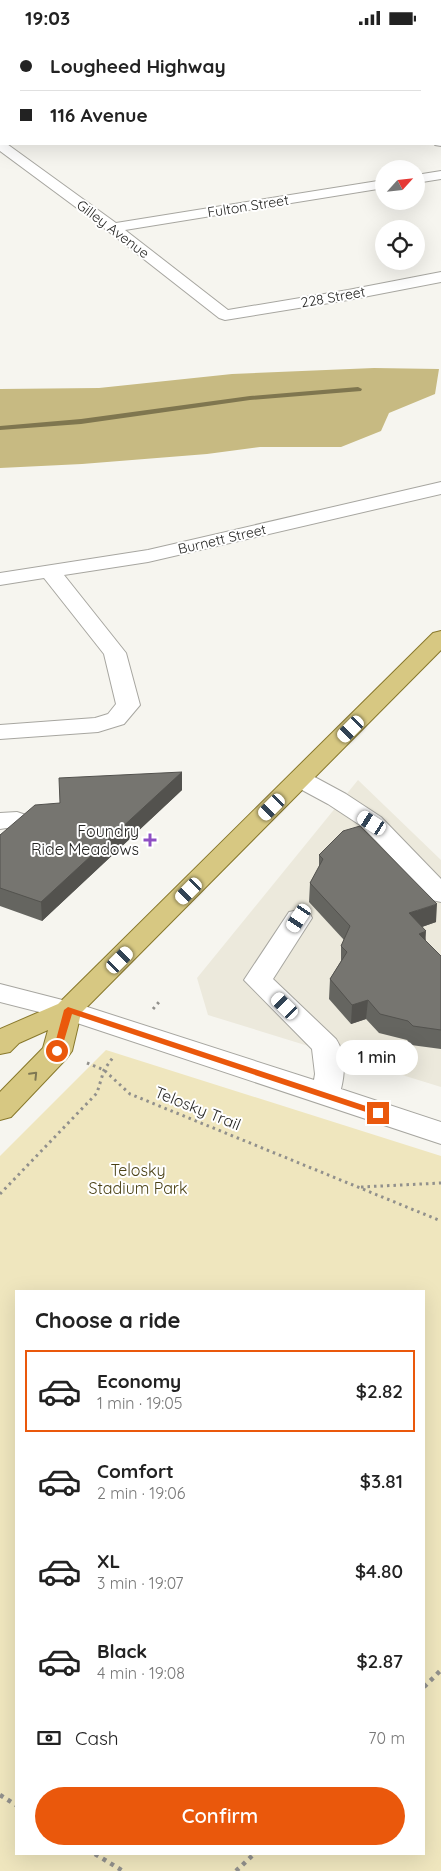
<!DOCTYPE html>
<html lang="en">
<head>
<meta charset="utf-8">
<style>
  body { margin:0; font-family:Quicksand,sans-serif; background:#f6f6f6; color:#222; height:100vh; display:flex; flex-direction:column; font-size:19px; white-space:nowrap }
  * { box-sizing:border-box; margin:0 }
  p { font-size:16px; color:#767676 }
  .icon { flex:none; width:28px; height:28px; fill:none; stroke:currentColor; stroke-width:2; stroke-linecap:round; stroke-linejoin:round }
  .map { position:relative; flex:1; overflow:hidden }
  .details { position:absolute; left:15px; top:1255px; width:410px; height:565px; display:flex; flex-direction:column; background:#fff; border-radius:0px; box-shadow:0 5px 20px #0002 }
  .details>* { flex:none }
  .top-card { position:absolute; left:0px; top:0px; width:441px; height:110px; box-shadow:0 5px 20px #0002; display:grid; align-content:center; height:110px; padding:0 20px; background:#fff }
  .needle { width:32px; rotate:63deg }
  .controls { position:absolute; left:375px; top:125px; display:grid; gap:10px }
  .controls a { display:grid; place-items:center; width:50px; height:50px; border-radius:50%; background:#fff; box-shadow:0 5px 20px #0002; font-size:25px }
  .end { position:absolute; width:22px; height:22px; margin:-11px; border:6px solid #ea580c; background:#fff; box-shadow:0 0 0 2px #fff }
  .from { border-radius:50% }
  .bubble { position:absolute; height:35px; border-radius:18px; background:#fff; box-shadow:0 5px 20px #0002; font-size:16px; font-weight:600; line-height:35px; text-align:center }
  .car { position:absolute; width:15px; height:30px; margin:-15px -8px; border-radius:6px; box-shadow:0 0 4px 1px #0007; background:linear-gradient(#fff 24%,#345 0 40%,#fff 0 76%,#345 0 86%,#fff 0) }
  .top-card b { display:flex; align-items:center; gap:18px; height:48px; font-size:19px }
  .top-card b+b { border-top:1px solid #e0e0e0 }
  .top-card i { width:12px; height:12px; background:#222 }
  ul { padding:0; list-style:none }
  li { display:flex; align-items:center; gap:15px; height:82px; margin:0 10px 8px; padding:0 10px; border:2px solid transparent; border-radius:0px }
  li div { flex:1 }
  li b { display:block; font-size:19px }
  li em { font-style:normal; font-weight:600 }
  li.selected { border-color:#ea580c }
  li>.icon { width:45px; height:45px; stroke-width:1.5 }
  h2 { padding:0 20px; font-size:22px; line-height:60px }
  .pay { display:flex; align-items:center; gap:12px; height:55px; padding:0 20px; font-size:19px }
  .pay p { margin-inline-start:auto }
  .cta { display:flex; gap:10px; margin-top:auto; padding:10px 20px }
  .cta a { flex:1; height:58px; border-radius:30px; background:#ea580c; color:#fff; font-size:20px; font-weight:600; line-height:58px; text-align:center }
  .status { display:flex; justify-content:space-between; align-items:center; height:35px; padding:0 25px; background:#fff; direction:ltr }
  .status svg { height:14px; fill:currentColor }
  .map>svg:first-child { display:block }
  .built { fill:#ece9dc }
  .green { fill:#efe6be; fill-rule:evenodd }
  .forest { fill:#c7ba82 }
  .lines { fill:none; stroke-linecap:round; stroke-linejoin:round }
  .stream { fill:#7f764f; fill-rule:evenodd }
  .minor-casing { stroke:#a7a6a0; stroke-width:2 }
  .major-casing { stroke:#88782b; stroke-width:2 }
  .path-far1 { stroke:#91908c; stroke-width:3; stroke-dasharray:2.5 4; stroke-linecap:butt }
  .path { stroke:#91908c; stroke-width:4.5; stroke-dasharray:4 5; stroke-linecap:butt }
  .minor { fill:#fff; fill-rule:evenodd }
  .major { fill:#d7c882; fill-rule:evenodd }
  .wall { fill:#656560 }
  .shaded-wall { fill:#53524e }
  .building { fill:#767570; stroke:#53524e }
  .oneway { stroke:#7e7753 }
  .route { fill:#ea580c }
  .poi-dot { fill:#8e4ec3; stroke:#fff; stroke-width:2 }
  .labels { text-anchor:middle; stroke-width:4; stroke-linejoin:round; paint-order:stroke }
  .far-street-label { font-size:14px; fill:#262624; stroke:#fff }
  .poi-label { font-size:16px; fill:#262624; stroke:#fff; text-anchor:end }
  .street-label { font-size:16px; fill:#262624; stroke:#fff }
  .park-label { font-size:16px; fill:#4b4216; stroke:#fff }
</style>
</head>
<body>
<div class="status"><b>19:03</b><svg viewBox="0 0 49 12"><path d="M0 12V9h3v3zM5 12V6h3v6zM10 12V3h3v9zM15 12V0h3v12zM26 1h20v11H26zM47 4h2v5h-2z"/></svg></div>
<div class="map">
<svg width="441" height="1836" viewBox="0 0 441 1836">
  <rect width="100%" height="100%" fill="#f6f5ef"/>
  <!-- built -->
  <path class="built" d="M265 0H441V78L440 1H261Z
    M358 745 441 825V1052L208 980 197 943Z"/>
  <!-- green -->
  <path class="green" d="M106 1015 441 1121V1836H0V1121ZM16 1256H424V1819H16Z"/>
  <!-- forest -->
  <path class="forest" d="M374 333 439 334 435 359 389 378 381 396 341 412H260L207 419 82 429 0 433V354L99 353 232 339Z"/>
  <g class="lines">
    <!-- stream -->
    <path class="stream" d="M358 352 362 354 361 356 250 365 81 389 0 395V391L81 384 250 361Z"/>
    <!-- minor casing -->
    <g class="minor-casing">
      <path id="minor" d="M440 103 441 111 435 110 440 109Z
        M0 106 1 109H7L116 188 384 145V153L125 195 228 275 348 255 441 237V247L348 265 225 285 219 283 108 196 0 116Z
        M441 136V144L416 148V140Z
        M441 447V459L148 527 64 540 126 618 140 670 124 689 98 697 0 704V690L95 683 108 679 116 669 104 619 44 543 0 550V538L148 515Z
        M300 737 309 739 346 759 381 782 441 844V867L432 865 363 792 328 769 291 749 288 744 291 739Z
        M17 777 26 780 30 785 26 790 0 794V778Z
        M299 875 309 877 312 883 273 944 336 1004C346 1019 345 1038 341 1054L441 1087V1109L59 982 0 967V949L78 969 314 1045 315 1039 312 1014 244 945 289 877Z"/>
    </g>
    <!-- major casing -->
    <g class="major-casing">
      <path id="major" d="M0 17 1 18V25H0Z
        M441 596V615L81 978 72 1016 67 1023 11 1082 0 1085V1057L43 1013 48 995 19 1008 10 1017 0 1019V994L58 969 433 598Z"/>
    </g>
    <!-- path-far1 -->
    <path class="path-far1" d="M153 974 159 967
      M87 1028 104 1035 130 1059 441 1186
      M361 1152 441 1148
      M0 1159 97 1058 104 1035 114 1021"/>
    <!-- path -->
    <path class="path" d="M424 1652 441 1635
      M0 1760 16 1770
      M95 1819 123 1836
      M236 1836 254 1819"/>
    <!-- minor -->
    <use href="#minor" class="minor"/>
    <!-- major -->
    <use href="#major" class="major"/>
  </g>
  <!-- wall -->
  <path class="wall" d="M182 737V755L42 886 0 871V800L60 768Z
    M319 820 436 887 422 892 426 906 441 921V1014L411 1010 407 1005 379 998 366 984 351 989 329 964 330 944 341 926V911L344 905 309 867 310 848 319 832Z"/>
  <!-- shaded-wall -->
  <path class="shaded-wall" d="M182 737V755L42 886 41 867Z
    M437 869 436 887 407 897 409 878Z
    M426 896 425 915 419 899Z
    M368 965 366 984 351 989 352 970Z"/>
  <!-- building -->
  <path class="building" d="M182 737 41 867 0 853V800L35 770 60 768 59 743Z
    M360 791 437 869 409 878 426 896 419 899 441 921V995L413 991 408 986 380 979 368 965 352 970 330 944 347 917 341 911 350 891 310 848 323 824 319 820 343 796Z"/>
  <!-- one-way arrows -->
  <defs><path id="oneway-chevron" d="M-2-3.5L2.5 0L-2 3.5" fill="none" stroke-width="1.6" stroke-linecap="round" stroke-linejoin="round" transform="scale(1.25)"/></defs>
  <use class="oneway" href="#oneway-chevron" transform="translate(34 1040) rotate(-46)"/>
  <!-- route -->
  <path class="route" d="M68 972 381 1076 382 1078 378 1081 72 979 61 1016 60 1018H54L53 1016 64 975Z"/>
  <!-- markers -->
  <path class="poi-dot" d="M147.5 797.5h5v5h5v5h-5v5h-5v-5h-5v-5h5z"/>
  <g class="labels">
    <!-- far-street labels -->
    <g class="far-street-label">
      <text transform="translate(248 171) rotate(-9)" y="5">Fulton Street</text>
      <text transform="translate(113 194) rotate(37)" y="5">Gilley Avenue</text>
      <text transform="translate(333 262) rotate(-10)" y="5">228 Street</text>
      <text transform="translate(222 504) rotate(-13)" y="5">Burnett Street</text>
    </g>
    <!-- poi labels -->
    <g class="poi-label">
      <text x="139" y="802">Foundry<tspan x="139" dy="18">Ride Meadows</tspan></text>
    </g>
    <!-- street labels -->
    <g class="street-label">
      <text transform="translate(198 1073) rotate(22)" y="6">Telosky Trail</text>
    </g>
    <!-- park labels -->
    <g class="park-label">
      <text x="138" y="1141">Telosky<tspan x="138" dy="18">Stadium Park</tspan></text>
    </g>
  </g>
</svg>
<div class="controls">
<a><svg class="needle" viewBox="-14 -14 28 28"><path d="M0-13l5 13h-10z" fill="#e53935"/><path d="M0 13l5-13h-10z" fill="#767676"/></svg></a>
<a><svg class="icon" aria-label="locate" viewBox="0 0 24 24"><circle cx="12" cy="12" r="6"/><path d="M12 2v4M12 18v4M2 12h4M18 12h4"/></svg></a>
</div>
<i class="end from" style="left:57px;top:1016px"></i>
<i class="end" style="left:378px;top:1078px"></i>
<div class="bubble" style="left:336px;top:1005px;width:82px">1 min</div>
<i class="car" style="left:351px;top:694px;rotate:225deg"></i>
<i class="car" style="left:272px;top:772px;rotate:225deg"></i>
<i class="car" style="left:372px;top:788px;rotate:303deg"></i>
<i class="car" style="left:189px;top:856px;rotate:225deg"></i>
<i class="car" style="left:299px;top:883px;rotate:214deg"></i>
<i class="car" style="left:120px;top:925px;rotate:45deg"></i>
<i class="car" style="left:285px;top:971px;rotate:315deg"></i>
<div class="top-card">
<b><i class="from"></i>Lougheed Highway</b>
<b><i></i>116 Avenue</b>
</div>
<section class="details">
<h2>Choose a ride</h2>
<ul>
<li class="selected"><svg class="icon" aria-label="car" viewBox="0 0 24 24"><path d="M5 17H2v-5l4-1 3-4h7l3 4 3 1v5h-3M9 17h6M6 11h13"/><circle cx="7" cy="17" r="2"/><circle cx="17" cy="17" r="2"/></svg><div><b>Economy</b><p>1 min · 19:05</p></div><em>$2.82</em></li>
<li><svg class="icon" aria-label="car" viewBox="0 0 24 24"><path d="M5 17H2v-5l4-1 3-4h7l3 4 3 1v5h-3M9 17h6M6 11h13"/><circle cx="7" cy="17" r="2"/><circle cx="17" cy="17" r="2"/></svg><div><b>Comfort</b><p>2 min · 19:06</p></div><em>$3.81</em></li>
<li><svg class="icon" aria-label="car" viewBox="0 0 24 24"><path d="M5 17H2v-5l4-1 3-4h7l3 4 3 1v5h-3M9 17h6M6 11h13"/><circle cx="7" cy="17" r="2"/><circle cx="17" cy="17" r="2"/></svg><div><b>XL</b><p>3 min · 19:07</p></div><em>$4.80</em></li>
<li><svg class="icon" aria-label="car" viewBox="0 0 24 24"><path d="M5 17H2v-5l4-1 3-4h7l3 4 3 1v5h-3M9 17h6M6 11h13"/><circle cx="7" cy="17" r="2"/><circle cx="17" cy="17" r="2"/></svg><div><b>Black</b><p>4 min · 19:08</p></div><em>$2.87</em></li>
</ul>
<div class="pay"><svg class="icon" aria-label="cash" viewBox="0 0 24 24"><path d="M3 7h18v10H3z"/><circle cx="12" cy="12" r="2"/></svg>Cash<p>70 m</p></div>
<div class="cta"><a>Confirm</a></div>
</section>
</div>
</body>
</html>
